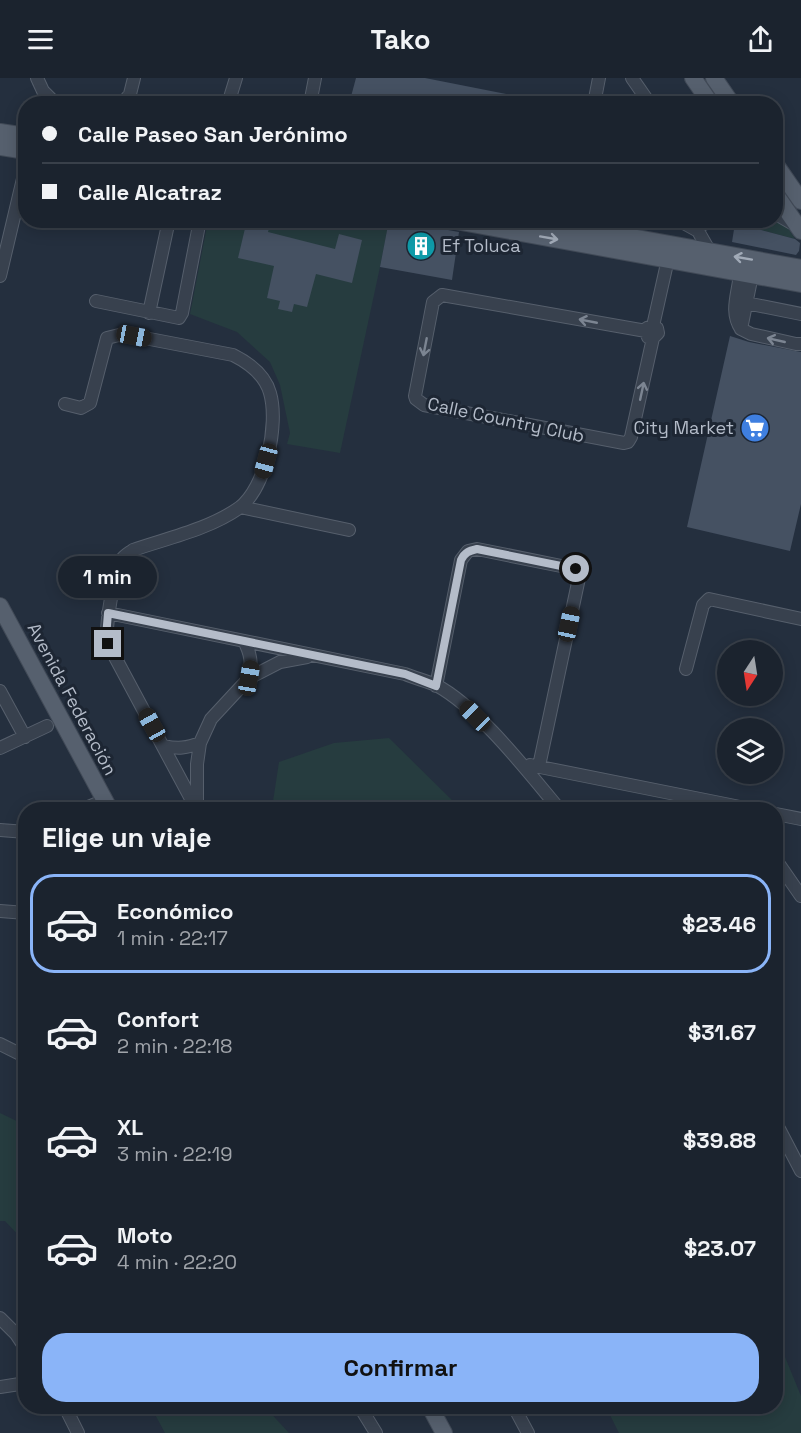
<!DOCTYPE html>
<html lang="es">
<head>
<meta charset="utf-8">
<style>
  body { margin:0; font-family:"Space Grotesk",sans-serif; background:#242b36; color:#f1f3f6; height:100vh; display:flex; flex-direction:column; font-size:22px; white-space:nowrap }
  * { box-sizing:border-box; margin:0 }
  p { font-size:20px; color:#a0a4aa }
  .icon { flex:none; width:33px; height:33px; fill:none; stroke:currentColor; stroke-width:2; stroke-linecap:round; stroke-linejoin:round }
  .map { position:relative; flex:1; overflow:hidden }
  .panel { position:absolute; left:18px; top:724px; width:765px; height:612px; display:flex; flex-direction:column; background:#1b232e; border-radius:24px; box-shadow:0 3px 15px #0003,0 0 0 2px #39404a }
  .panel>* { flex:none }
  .top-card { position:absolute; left:18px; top:18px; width:765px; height:132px; border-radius:24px; box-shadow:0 3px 15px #0003,0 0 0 2px #39404a; display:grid; align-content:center; height:132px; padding:0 24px; background:#1b232e }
  .needle { width:39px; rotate:192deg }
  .fabs { position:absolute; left:717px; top:562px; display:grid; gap:12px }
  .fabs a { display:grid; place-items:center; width:66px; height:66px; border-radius:50%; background:#1b232e; box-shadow:0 3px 15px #0003,0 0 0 2px #39404a; font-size:30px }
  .end { position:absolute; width:27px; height:27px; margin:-14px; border:8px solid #b4bcc9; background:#111; box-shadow:0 0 0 3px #111 }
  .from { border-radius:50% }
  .bubble { position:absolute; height:42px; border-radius:21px; background:#1b232e; box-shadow:0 3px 15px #0003,0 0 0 2px #39404a; font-size:20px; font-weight:800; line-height:42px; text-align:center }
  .car { position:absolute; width:18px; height:36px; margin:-18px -9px; border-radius:8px; box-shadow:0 0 4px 2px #0007; background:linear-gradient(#222 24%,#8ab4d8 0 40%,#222 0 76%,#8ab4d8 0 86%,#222 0) }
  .top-card b { display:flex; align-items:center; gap:21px; height:57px; font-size:22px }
  .top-card b+b { border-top:2px solid #39404a }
  .top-card i { width:15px; height:15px; background:#f1f3f6 }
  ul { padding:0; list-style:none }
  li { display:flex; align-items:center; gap:18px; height:99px; margin:0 12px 9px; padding:0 12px; border:3px solid transparent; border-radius:24px }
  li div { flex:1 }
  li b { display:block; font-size:22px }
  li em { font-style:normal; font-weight:800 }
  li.current { border-color:#8ab4f8 }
  li>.icon { width:54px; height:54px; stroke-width:1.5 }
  h2 { padding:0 24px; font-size:27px; line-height:72px }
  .primary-button { display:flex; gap:12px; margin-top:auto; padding:12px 24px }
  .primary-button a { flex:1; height:69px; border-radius:24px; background:#8ab4f8; color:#111; font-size:24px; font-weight:800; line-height:69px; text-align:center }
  header { display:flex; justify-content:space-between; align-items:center; height:78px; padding:0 24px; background:#1b232e; font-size:27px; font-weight:800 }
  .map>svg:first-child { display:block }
  .green { fill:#263c3f }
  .building { fill:#455162 }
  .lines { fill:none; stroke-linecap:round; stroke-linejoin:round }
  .minor-casing { stroke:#565f6c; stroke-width:14 }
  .major-casing { stroke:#414a57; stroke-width:18 }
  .minor { stroke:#38414e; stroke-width:12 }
  .major { stroke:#56606e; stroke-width:16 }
  .oneway { stroke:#a1aab7 }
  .oneway2 { stroke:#7c8592 }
  .route { stroke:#b4bcc9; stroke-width:8 }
  .labels { text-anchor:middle; stroke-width:6; stroke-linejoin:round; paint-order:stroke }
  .poi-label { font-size:18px; fill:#b4bcc9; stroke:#1d2633; text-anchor:start }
  .street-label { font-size:18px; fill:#b4bcc9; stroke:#1d2633 }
</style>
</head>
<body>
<header><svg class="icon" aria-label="menu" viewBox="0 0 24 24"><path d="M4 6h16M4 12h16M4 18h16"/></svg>Tako<svg class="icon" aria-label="share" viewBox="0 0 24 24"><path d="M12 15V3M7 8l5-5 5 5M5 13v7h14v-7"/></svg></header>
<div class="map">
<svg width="801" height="1355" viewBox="0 0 801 1355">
  <rect width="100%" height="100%" fill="#242f3e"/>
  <!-- green -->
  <path class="green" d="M776 131 795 161 735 145 736 143 776 142Z
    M208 143H389L380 189 340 375 287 366 290 355 280 307 270 284 237 254 190 236Z
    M389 660 462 732H273L272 730 279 684 334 665Z
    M0 1035 25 1047V1164L5 1143H0Z
    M776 1257 801 1318V1355H619L606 1329H776Z
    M151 1329H265L289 1355H165Z"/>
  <!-- building -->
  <path class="building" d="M356 0H425L532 21V26H349Z
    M247 142H271L268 154 335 171 339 156 362 162 352 205 316 196 307 229 294 226 292 234 278 231 280 223 267 220 274 188 238 180Z
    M389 142H431L440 144 443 150 448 152 459 154 452 202 380 189Z
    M735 145 795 161 800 165 799 173 796 177 732 164Z
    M730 258 749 264 801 274V426L790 473 687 449Z"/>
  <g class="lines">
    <!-- minor casing -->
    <g class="minor-casing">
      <path id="minor" d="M37 0 43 13 56 26
        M632 0 650 26
        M122 26 130 16 134 0
        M228 26 236 0
        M310 26 315 0
        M594 26 599 0
        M776 136 795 147
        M670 142 704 146 712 142
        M680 143 698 153 710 174
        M740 194C739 214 729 233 741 251
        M752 197 741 251 751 256 796 266H801
        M0 198 26 88
        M96 223 179 240 182 235 200 142
        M746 225 801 236
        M149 235 169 142
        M653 248 668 181
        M646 253 442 217 433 224 415 318 416 321 424 327 624 365 628 364 631 359 653 260 658 255 657 250 653 248 647 250 646 253 648 259 653 260
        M65 326 81 330 90 325 107 260 119 257 134 258 233 277C249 285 265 297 270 315 279 346 266 410 239 430 209 451 168 460 133 472 129 475 125 477 122 481 114 496 104 550 108 566L197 732
        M240 429 349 452
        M108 535 405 596C415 600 426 603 436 607 479 630 528 694 560 732
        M244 563C251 576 252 585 249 600
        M686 591 703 527 709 521 801 541
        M436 608 461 482 468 473 477 471 576 491 579 500 539 688
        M0 613 25 659
        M164 668C178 671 187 670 200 665
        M0 670 47 648
        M530 687 755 732
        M197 728V686L200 665 211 641 249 600 280 584 307 579
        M81 732 105 722
        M776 736 801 741
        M0 752 26 754
        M776 782 801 818
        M0 833 26 835
        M0 966 26 979
        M776 1045 801 1093
        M0 1240 16 1256 26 1271
        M0 1309 26 1305
        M65 1329 78 1355
        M360 1329 376 1355
        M514 1329 528 1355"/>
    </g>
    <!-- major casing -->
    <g class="major-casing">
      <path id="major" d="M693 0 711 26
        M714 0 732 26
        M0 54 26 58
        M0 69 26 73
        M776 87 801 123
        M776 117 801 153
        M450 142 801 206
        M538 142 801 190
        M0 528 110 732
        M430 1329 444 1355"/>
    </g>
    <!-- minor -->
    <use href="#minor" class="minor"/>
    <!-- major -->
    <use href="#major" class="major"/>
  </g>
  <!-- one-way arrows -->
  <defs><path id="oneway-shaft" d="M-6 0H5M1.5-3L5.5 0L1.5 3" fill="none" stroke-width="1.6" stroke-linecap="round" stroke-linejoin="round" transform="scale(1.5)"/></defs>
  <g class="oneway">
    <use href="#oneway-shaft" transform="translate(549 160) rotate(10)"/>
    <use href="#oneway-shaft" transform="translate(743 180) rotate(-170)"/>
  </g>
  <g class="oneway2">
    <use href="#oneway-shaft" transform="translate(588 243) rotate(-169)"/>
    <use href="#oneway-shaft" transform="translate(776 262) rotate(-167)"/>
    <use href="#oneway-shaft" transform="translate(425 269) rotate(101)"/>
    <use href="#oneway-shaft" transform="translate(642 313) rotate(-78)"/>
  </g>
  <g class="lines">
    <!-- route -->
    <path class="route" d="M108 566 106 559 108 535 405 596 436 608 461 482C465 474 469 473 477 471L576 491"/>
  </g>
  <!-- icons -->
  <defs>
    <g id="building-disc" transform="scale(1.5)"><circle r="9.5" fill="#0f9aa8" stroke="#1d2633"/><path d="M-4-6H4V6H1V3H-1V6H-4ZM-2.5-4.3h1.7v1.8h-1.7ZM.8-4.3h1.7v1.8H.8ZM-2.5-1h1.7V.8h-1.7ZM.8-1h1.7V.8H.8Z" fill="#fff"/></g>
    <g id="supermarket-disc" transform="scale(1.5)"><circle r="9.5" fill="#3f7fe0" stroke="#1d2633"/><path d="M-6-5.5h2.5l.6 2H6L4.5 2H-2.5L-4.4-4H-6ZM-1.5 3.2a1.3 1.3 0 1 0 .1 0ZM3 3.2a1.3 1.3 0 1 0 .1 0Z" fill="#fff"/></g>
  </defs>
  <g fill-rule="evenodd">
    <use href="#building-disc" x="421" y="168"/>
    <use href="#supermarket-disc" x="755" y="350"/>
  </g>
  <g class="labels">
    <!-- poi labels -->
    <g class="poi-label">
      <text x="442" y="174">Ef Toluca</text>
      <text x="734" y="356" text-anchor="end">City Market</text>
    </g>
    <!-- street labels -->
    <g class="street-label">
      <text transform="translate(506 342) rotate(12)" y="6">Calle Country Club</text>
      <text transform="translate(72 621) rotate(62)" y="6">Avenida Federación</text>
    </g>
  </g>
</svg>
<div class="fabs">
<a><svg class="needle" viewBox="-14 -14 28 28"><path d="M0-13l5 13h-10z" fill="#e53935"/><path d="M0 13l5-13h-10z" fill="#a0a4aa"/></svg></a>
<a><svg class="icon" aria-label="layers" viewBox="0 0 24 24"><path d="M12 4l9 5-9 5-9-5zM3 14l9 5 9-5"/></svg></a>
</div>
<i class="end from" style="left:576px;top:491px"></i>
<i class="end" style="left:108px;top:566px"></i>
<div class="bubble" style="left:58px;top:478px;width:99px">1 min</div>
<i class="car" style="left:134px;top:258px;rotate:101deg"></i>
<i class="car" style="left:266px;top:383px;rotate:195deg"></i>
<i class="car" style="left:569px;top:546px;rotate:12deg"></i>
<i class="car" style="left:249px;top:600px;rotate:10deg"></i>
<i class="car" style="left:475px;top:638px;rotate:315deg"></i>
<i class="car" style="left:152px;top:647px;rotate:331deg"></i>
<div class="top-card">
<b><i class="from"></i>Calle Paseo San Jerónimo</b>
<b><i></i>Calle Alcatraz</b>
</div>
<section class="panel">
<h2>Elige un viaje</h2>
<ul>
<li class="current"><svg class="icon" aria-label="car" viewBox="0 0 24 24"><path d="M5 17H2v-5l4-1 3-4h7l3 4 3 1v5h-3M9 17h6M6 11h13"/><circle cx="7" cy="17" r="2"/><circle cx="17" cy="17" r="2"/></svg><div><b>Económico</b><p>1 min · 22:17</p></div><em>$23.46</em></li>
<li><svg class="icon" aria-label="car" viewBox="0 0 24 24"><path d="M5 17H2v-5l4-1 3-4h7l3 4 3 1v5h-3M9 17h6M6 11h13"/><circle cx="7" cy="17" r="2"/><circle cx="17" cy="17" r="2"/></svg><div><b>Confort</b><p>2 min · 22:18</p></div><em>$31.67</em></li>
<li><svg class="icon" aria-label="car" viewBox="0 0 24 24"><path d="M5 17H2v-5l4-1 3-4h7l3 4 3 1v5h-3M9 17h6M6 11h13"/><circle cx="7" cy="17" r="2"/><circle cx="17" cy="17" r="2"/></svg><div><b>XL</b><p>3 min · 22:19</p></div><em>$39.88</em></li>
<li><svg class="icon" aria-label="car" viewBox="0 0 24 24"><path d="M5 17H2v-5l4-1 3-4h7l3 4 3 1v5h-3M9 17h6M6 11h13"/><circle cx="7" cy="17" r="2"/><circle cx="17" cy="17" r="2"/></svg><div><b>Moto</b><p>4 min · 22:20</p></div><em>$23.07</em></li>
</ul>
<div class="primary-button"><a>Confirmar</a></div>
</section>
</div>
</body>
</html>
